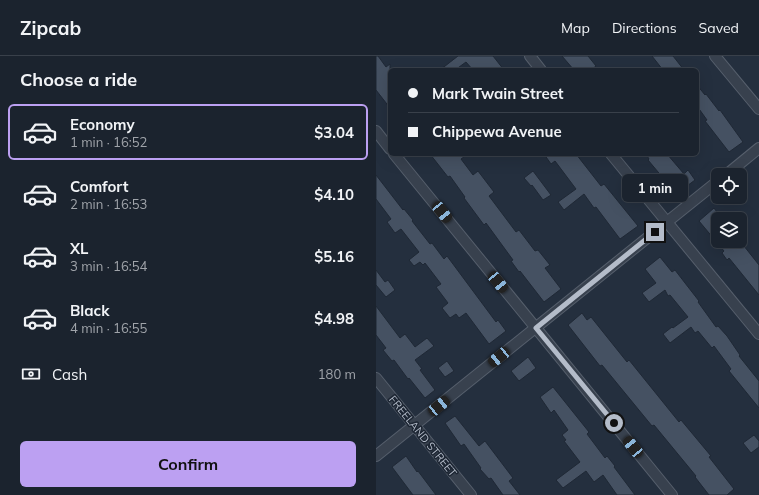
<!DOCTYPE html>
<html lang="en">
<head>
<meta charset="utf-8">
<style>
  body { margin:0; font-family:Mulish,sans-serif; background:#282f3a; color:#f1f3f6; height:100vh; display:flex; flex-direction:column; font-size:15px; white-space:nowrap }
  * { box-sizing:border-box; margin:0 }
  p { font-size:13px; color:#a0a4aa }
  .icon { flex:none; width:22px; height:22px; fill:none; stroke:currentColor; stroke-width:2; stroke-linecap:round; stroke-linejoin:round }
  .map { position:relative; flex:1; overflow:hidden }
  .drawer { display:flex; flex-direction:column; background:#1b232e; width:376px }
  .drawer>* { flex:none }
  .guide { position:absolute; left:12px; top:12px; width:311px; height:88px; border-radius:6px; box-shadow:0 4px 16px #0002,0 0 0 1px #39404a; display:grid; align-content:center; height:88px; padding:0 20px; background:#1b232e }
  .controls { position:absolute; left:335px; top:112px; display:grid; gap:8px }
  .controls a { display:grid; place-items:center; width:36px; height:36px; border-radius:6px; background:#1b232e; box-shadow:0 4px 16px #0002,0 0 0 1px #39404a; font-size:20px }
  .end { position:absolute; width:18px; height:18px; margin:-9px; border:5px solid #b4bcc9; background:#111; box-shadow:0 0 0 2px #111 }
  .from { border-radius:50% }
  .bubble { position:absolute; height:28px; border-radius:6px; background:#1b232e; box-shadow:0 4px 16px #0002,0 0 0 1px #39404a; font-size:13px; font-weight:700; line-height:28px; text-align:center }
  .car { position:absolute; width:12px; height:24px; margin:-12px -6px; border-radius:5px; box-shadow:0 0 3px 1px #0007; background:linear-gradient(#222 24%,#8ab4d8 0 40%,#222 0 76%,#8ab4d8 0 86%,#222 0) }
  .guide b { display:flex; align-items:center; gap:14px; height:38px; font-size:15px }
  .guide b+b { border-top:1px solid #39404a }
  .guide i { width:10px; height:10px; background:#f1f3f6 }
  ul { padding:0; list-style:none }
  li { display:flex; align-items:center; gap:12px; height:56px; margin:0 8px 6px; padding:0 12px; border:2px solid transparent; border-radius:6px }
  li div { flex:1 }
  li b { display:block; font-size:15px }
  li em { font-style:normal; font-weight:700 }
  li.current { border-color:#bca0f2 }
  li>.icon { width:36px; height:36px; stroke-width:1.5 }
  h2 { padding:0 20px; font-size:18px; line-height:48px }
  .pay { display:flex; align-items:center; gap:10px; height:44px; padding:0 20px; font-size:15px }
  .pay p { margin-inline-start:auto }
  .primary-button { display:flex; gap:8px; margin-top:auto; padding:8px 20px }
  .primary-button a { flex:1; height:46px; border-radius:6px; background:#bca0f2; color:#111; font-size:16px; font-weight:700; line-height:46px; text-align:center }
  header { display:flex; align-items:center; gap:24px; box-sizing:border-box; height:56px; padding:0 20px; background:#1b232e; border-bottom:1px solid #39404a }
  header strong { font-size:19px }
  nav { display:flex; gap:22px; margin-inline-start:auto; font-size:14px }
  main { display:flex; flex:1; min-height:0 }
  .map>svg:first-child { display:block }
  .building { fill:#455162; stroke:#1f2835 }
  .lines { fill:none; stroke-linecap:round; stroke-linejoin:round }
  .street-casing { stroke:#565f6c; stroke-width:12 }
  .street { stroke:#38414e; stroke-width:10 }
  .route { stroke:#b4bcc9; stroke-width:5 }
  .labels { text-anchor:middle; stroke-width:3; stroke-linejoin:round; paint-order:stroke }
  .street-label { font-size:11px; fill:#b4bcc9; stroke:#1d2633 }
</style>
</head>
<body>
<header>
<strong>Zipcab</strong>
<nav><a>Map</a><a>Directions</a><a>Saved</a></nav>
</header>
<main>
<section class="drawer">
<h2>Choose a ride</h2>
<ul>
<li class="current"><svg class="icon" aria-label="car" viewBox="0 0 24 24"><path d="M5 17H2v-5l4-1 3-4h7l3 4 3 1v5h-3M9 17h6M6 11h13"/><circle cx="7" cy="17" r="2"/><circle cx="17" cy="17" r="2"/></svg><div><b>Economy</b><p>1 min · 16:52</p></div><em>$3.04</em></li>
<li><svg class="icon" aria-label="car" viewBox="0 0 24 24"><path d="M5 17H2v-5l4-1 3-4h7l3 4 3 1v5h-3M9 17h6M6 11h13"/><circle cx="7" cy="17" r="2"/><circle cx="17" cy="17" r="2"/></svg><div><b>Comfort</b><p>2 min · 16:53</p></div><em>$4.10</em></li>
<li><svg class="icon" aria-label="car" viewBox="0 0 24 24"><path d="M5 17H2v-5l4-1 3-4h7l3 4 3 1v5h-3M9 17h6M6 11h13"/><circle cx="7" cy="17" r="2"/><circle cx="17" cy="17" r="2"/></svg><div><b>XL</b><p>3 min · 16:54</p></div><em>$5.16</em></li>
<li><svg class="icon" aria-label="car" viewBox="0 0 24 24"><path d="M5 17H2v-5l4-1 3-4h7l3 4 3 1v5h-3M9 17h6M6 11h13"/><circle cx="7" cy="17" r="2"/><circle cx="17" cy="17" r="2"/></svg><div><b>Black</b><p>4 min · 16:55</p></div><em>$4.98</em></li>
</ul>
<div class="pay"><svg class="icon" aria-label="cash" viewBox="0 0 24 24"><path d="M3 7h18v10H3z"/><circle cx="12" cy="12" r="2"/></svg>Cash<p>180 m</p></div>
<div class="primary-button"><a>Confirm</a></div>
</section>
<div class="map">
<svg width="383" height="439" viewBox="0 0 383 439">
  <rect width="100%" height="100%" fill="#242f3e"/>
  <!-- building -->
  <path class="building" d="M0 0H2L10 11 14 8V52L0 34Z
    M82 0H117L128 14H97L90 6 79 14H64Z
    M186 0H212L220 10 215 14H198Z
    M276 0H297L308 14H287Z
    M321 29 329 39 330 38 343 55 344 54 367 86 353 96 329 65 331 64 321 50Z
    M54 98H92L85 103 97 119 102 115 118 136 113 140 140 176 143 174 159 195 162 194 174 209 169 212 185 233 168 246 144 215 143 216 135 205 137 204 110 167 108 169 88 142 89 141 74 120 72 121Z
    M168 98H200L225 130 228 128 262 170 244 183 220 151 218 152 208 138 188 154 182 146 200 133 179 105 175 108Z
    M270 98H291L308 118 312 114 319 124 299 139 292 130 293 129 272 104 273 103Z
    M157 115 175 139 167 144 156 129 155 130 148 122Z
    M0 119 27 154 28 153 37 164 36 165 54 188 56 187 68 203 71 200 120 266 122 264 130 275 113 288 90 257 83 262 80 258 74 262 66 252 72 247 60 231 65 228 49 207 47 209 44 206 38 210 33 204 43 196 25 173 19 177 11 166 15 163 0 143Z
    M338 152 346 163H342V185H364L383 209V239L353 202 351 204 346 197 348 195 323 165Z
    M284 201 296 216 299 214 309 227 323 245 322 246 340 271 342 270 351 280 364 299 363 300 383 325V352L353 315 355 313 338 290 336 292 322 275 319 277 315 271 294 287 287 278 296 271 297 272 312 261 294 239 292 240 289 234 273 246 266 237 280 227 269 213Z
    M0 214 9 226 12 224 19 234 10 241 0 229Z
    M0 250 24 282 29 278 39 291 51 282 58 290 39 304 46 313 44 314 59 334 49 342 33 322 32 323 18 304 16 305 7 294 10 292 0 279Z
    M206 257 211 264 215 261 251 306 253 304 303 366 305 364 335 400 333 401 358 433 351 439H333L319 421 320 420 278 369 276 370 226 309 224 310 192 269Z
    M152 301 160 312 143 325 135 315Z
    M71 305 78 315 69 321 62 312Z
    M177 331 213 376 211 378 229 402 231 400 239 410 238 411 259 439H241L227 419 218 426 210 415 187 432 180 424 204 406 188 385 190 384 186 379 192 374 178 354 175 357 164 341Z
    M79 360 103 390 109 385 137 422 133 425 144 439H127L115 422 113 423 104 413 105 412 88 388 85 390 69 367Z
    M378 379 383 385V391L375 397 367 387Z
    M30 400 41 416 42 415 60 439H37L16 411Z"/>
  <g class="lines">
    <!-- street casing -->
    <g class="street-casing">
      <path id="street" d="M154 0 165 14
        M339 0 383 53
        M0 75 14 93
        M18 98 296 439
        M235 98 383 278
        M350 119 383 92
        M0 322 95 439
        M0 400 342 125"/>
    </g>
    <!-- street -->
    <use href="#street" class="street"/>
  </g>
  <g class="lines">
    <!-- route -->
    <path class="route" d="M238 367 160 272 279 176"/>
  </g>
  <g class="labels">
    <!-- street labels -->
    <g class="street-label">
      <text transform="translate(47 380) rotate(51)" y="4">FREELAND STREET</text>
    </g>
  </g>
</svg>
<div class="controls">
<a><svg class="icon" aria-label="locate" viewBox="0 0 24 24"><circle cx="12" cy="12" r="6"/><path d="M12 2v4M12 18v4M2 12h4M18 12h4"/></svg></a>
<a><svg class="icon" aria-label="layers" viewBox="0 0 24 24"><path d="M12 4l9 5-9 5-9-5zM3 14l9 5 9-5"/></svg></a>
</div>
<i class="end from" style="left:238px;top:367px"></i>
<i class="end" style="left:279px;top:176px"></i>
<div class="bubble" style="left:246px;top:118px;width:66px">1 min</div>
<i class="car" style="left:66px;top:156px;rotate:141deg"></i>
<i class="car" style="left:122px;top:226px;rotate:141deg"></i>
<i class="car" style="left:123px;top:301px;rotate:231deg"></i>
<i class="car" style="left:63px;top:350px;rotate:51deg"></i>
<i class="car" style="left:257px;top:391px;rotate:321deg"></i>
<div class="guide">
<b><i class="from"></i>Mark Twain Street</b>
<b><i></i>Chippewa Avenue</b>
</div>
</div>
</main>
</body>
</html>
